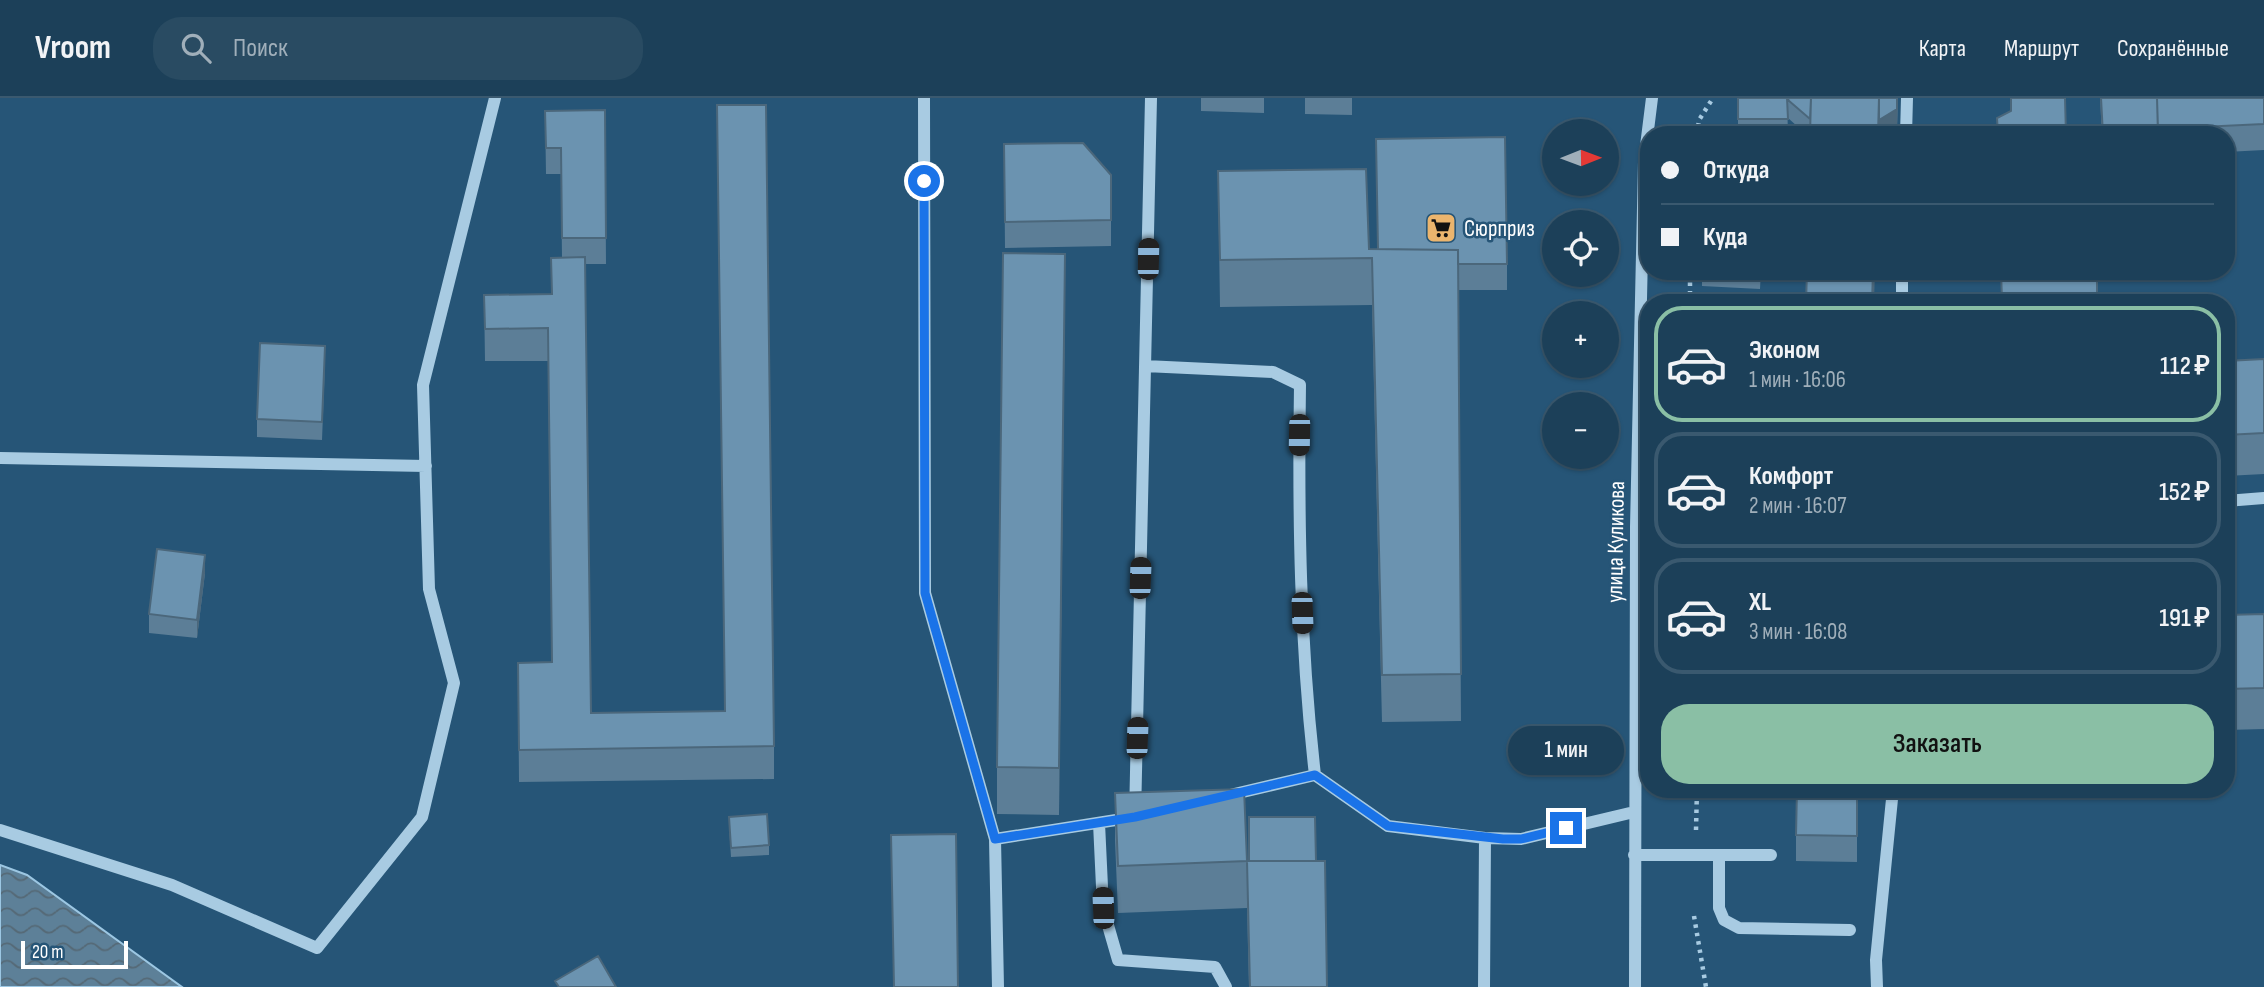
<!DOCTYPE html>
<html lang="ru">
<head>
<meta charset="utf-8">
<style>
  body { margin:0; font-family:"Sofia Sans Condensed",sans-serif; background:#294b62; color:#f1f3f6; height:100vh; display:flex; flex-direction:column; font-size:26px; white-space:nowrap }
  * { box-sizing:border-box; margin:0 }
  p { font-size:23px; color:#a0afba }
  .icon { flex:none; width:38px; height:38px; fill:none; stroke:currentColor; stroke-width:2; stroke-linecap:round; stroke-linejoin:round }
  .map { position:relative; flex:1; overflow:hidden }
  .details { position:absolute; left:1640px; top:196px; width:595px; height:504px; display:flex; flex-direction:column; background:#1c4059; border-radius:28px; box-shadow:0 2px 5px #0004,0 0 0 2px #3a596f }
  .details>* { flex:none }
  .top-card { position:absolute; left:1640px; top:28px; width:595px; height:154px; border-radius:28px; box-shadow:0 2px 5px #0004,0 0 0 2px #3a596f; display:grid; align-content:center; height:154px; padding:0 21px; background:#1c4059 }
  .needle { width:46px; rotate:89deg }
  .fabs { position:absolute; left:1542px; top:21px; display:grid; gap:14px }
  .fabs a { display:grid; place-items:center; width:77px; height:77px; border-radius:50%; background:#1c4059; box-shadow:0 2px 5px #0004,0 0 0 2px #3a596f; font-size:35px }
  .scale { position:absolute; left:21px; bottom:18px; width:107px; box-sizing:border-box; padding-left:7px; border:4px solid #fff; border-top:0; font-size:19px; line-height:24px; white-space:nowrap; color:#fff; -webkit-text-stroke:5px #265577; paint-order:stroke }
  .end { position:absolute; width:32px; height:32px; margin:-16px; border:9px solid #1a73e8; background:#fff; box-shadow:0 0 0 4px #fff }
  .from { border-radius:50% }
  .bubble { position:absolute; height:49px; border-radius:24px; background:#1c4059; box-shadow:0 2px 5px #0004,0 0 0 2px #3a596f; font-size:23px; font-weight:600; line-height:49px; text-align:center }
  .car { position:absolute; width:21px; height:42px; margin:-21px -10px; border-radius:9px; box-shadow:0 0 5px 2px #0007; background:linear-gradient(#222 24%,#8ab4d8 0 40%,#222 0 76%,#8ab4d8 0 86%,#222 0) }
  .top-card b { display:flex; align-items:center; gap:24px; height:66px; font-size:26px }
  .top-card b+b { border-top:2px solid #3a596f }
  .top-card i { width:18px; height:18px; background:#f1f3f6 }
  ul { padding:12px 0 0; list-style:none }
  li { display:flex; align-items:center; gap:21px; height:116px; margin:0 14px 10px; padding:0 7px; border:4px solid #3a596f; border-radius:28px }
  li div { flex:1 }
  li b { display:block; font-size:26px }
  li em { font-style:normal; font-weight:600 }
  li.active { border-color:#8abfa5 }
  li>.icon { width:63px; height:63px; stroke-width:1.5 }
  .cta { display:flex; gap:14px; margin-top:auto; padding:14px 21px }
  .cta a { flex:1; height:80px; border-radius:28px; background:#8abfa5; color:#111; font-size:28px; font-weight:600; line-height:80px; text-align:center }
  header { display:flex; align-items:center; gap:42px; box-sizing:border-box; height:98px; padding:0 35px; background:#1c4059; border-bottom:2px solid #3a596f }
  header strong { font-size:33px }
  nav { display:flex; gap:38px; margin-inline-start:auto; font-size:24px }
  .search { width:490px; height:63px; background:#294b62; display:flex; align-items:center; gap:18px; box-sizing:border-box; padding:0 24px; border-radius:28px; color:#a0afba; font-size:26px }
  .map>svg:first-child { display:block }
  .water { fill:url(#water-waves); stroke:#9cc7e3; stroke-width:2 }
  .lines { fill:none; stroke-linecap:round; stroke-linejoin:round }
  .path { stroke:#a8cbe2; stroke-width:4.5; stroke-dasharray:3.5 5; stroke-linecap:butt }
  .minor { stroke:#a8cbe2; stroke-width:12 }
  .wall { fill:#5c7e97 }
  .shaded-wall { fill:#4b677b }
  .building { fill:#6b93b0; stroke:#4b677b; stroke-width:2 }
  .route { stroke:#1a73e8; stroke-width:9 }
  .labels { text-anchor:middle; stroke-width:5; stroke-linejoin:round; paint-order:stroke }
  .poi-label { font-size:23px; fill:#fff; stroke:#265577; text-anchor:start }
  .street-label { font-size:23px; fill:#fff; stroke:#265577 }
</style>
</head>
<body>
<header>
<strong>Vroom</strong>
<div class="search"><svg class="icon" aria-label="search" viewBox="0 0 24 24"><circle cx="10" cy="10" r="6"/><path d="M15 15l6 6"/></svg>Поиск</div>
<nav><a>Карта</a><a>Маршрут</a><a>Сохранённые</a></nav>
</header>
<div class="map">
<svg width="2264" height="889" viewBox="0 0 2264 889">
  <defs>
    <pattern id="water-waves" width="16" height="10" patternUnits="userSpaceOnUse" patternTransform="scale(1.75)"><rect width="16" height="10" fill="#5d8098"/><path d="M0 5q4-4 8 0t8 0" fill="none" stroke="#556976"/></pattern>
  </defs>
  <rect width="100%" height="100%" fill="#265577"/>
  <!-- water -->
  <path class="water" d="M0 767 27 777 182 889H0Z"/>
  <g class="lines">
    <!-- path -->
    <path class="path" d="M1697 37 1699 22 1713 0
      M1690 205V173
      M1696 732 1697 691
      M1694 818 1706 889"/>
    <!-- minor -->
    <path class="minor" d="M924 0 925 495 995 741
      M1906 37 1907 0
      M1902 205V173
      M1145 268 1273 274 1300 287C1298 418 1300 547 1315 677L1388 728 1485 740 1521 741 1634 714
      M0 360 426 368
      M2226 403 2264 400
      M1230 697 1315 677
      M1099 725 1103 810 1118 862 1215 869 1226 889
      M0 732 172 787 317 850 422 719 454 585 429 491 423 287 495 0
      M1634 757H1771
      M1719 757V810L1724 822 1739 830 1850 832
      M998 889 995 741 1135 719 1151 0
      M1484 889 1485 740
      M1635 889 1636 429 1644 64 1652 0
      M1877 889 1876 862 1893 691"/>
  </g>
  <!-- wall -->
  <path class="wall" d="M1201 0H1264V15L1201 13Z
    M1305 0H1352V17L1305 16Z
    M1738 0H1787L1788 37H1732L1738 35Z
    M1789 0H1898L1897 30 1885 37H1807L1788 20V2Z
    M2100 0H2264V52L2226 54V37H2102Z
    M605 12 606 166H585L591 615 774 648V681L519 684 518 565 552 564 548 263H485L484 197 551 196V160H562L561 76H546L545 13Z
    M1004 46 1111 77V148L1005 150Z
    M1218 73 1369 151 1507 166V192H1458L1461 623 1382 624 1372 207 1220 209Z
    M1702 173H1761L1760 191 1702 188Z
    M2001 173H2097V205H2001Z
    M1065 203 1059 717 997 716V669Z
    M2264 261V376L2226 378V263Z
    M325 266 322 342 257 339V321Z
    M205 475 197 540 149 535V516Z
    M2264 516V631L2226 632V517Z
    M1857 691V764L1796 763V737Z
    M1115 695 1247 763H1316L1327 889H1249L1247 810 1118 815 1115 742Z
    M729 728 769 747V757L731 759Z"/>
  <!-- shaded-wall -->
  <path class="shaded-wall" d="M1897 0H1898L1897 30 1885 37H1873V25Z
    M1065 156V203L1059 717V670Z
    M1873 173H1875L1874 205H1872Z
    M205 457V475L197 540V522Z"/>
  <!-- building -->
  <path class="building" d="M1738 0H1787L1788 21H1738Z
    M1789 0H1811L1810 21 1788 2Z
    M1811 0H1879L1878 37H1810Z
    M1879 0H1897V11L1879 22Z
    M2011 0H2065L2066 37H1998L1997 20 2011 13Z
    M2101 0H2157L2158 37H2103Z
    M2157 0H2264V26L2158 31Z
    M717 7H766L774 648 519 652 518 565 552 564 548 230 485 231 484 197 552 196 551 160 585 159 591 615 725 613Z
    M605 12 606 140H562L561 50H546L545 13Z
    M1732 35H1757V37H1732Z
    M1505 39 1507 166H1458V152L1378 151 1376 41Z
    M1083 45 1111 77V122L1005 124 1004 46Z
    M1366 71 1369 151 1458 152 1461 576 1382 577 1372 160 1220 162 1218 73Z
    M1003 155 1065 156 1059 670 997 669Z
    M1807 173H1873L1872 205H1806Z
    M2001 173H2097V199L2002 202Z
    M260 245 325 248 322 324 257 321Z
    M2264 261V335L2226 337V263Z
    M157 451 205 457 197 522 149 516Z
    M2264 516V590L2226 591V517Z
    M1244 691 1247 763 1118 768 1115 695Z
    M1797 691H1857V738L1796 737Z
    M767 716 769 747 731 750 729 719Z
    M1249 719H1315L1316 763H1249Z
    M956 736 958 889H894L891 737Z
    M1247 763H1325L1327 889H1250Z
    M598 858 616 889H559L555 883Z"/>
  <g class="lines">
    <!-- route -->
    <path class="route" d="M924 83 925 495 995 741 1135 719 1315 677 1388 728 1503 741H1521L1566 730"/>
  </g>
  <!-- icons -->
  <defs>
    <g id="supermarket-square" transform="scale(1.575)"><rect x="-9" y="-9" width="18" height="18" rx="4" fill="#ebb56e" stroke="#265577"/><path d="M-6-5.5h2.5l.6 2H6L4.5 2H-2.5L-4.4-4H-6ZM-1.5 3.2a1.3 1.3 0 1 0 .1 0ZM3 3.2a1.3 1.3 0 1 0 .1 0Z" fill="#111"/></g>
  </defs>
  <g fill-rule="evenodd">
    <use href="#supermarket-square" x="1441" y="130"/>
  </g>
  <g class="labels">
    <!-- poi labels -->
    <g class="poi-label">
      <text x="1464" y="138">Сюрприз</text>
    </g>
    <!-- street labels -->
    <g class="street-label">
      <text transform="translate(1615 444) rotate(-89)" y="8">улица Куликова</text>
    </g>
  </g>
</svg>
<div class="fabs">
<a><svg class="needle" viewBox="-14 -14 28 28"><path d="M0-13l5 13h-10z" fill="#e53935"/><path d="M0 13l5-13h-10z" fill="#a0afba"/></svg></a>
<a><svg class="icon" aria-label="locate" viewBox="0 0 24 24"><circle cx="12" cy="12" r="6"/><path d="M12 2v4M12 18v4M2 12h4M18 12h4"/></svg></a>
<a>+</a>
<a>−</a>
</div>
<div class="scale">20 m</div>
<i class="end from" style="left:924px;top:83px"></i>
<i class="end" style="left:1566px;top:730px"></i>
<div class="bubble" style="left:1508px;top:628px;width:116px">1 мин</div>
<i class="car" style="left:1148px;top:161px;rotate:1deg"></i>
<i class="car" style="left:1299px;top:337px;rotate:181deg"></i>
<i class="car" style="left:1140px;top:480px;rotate:2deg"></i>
<i class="car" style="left:1302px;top:515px;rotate:178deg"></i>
<i class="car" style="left:1137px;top:640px;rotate:2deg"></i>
<i class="car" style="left:1103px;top:810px;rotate:358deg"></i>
<div class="top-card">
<b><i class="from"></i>Откуда</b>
<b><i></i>Куда</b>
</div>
<section class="details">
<ul>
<li class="active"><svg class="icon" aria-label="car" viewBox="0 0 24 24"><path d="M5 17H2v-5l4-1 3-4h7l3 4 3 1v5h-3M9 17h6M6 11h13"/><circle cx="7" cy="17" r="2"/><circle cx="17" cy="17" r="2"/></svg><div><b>Эконом</b><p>1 мин · 16:06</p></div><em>112 ₽</em></li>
<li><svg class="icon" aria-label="car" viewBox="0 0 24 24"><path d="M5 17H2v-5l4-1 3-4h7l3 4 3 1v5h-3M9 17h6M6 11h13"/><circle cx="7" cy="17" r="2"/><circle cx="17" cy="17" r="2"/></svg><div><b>Комфорт</b><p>2 мин · 16:07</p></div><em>152 ₽</em></li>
<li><svg class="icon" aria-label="car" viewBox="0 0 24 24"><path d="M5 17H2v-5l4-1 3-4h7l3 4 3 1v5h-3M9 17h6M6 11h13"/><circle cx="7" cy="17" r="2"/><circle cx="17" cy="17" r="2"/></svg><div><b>XL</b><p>3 мин · 16:08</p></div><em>191 ₽</em></li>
</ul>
<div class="cta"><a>Заказать</a></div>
</section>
</div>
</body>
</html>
